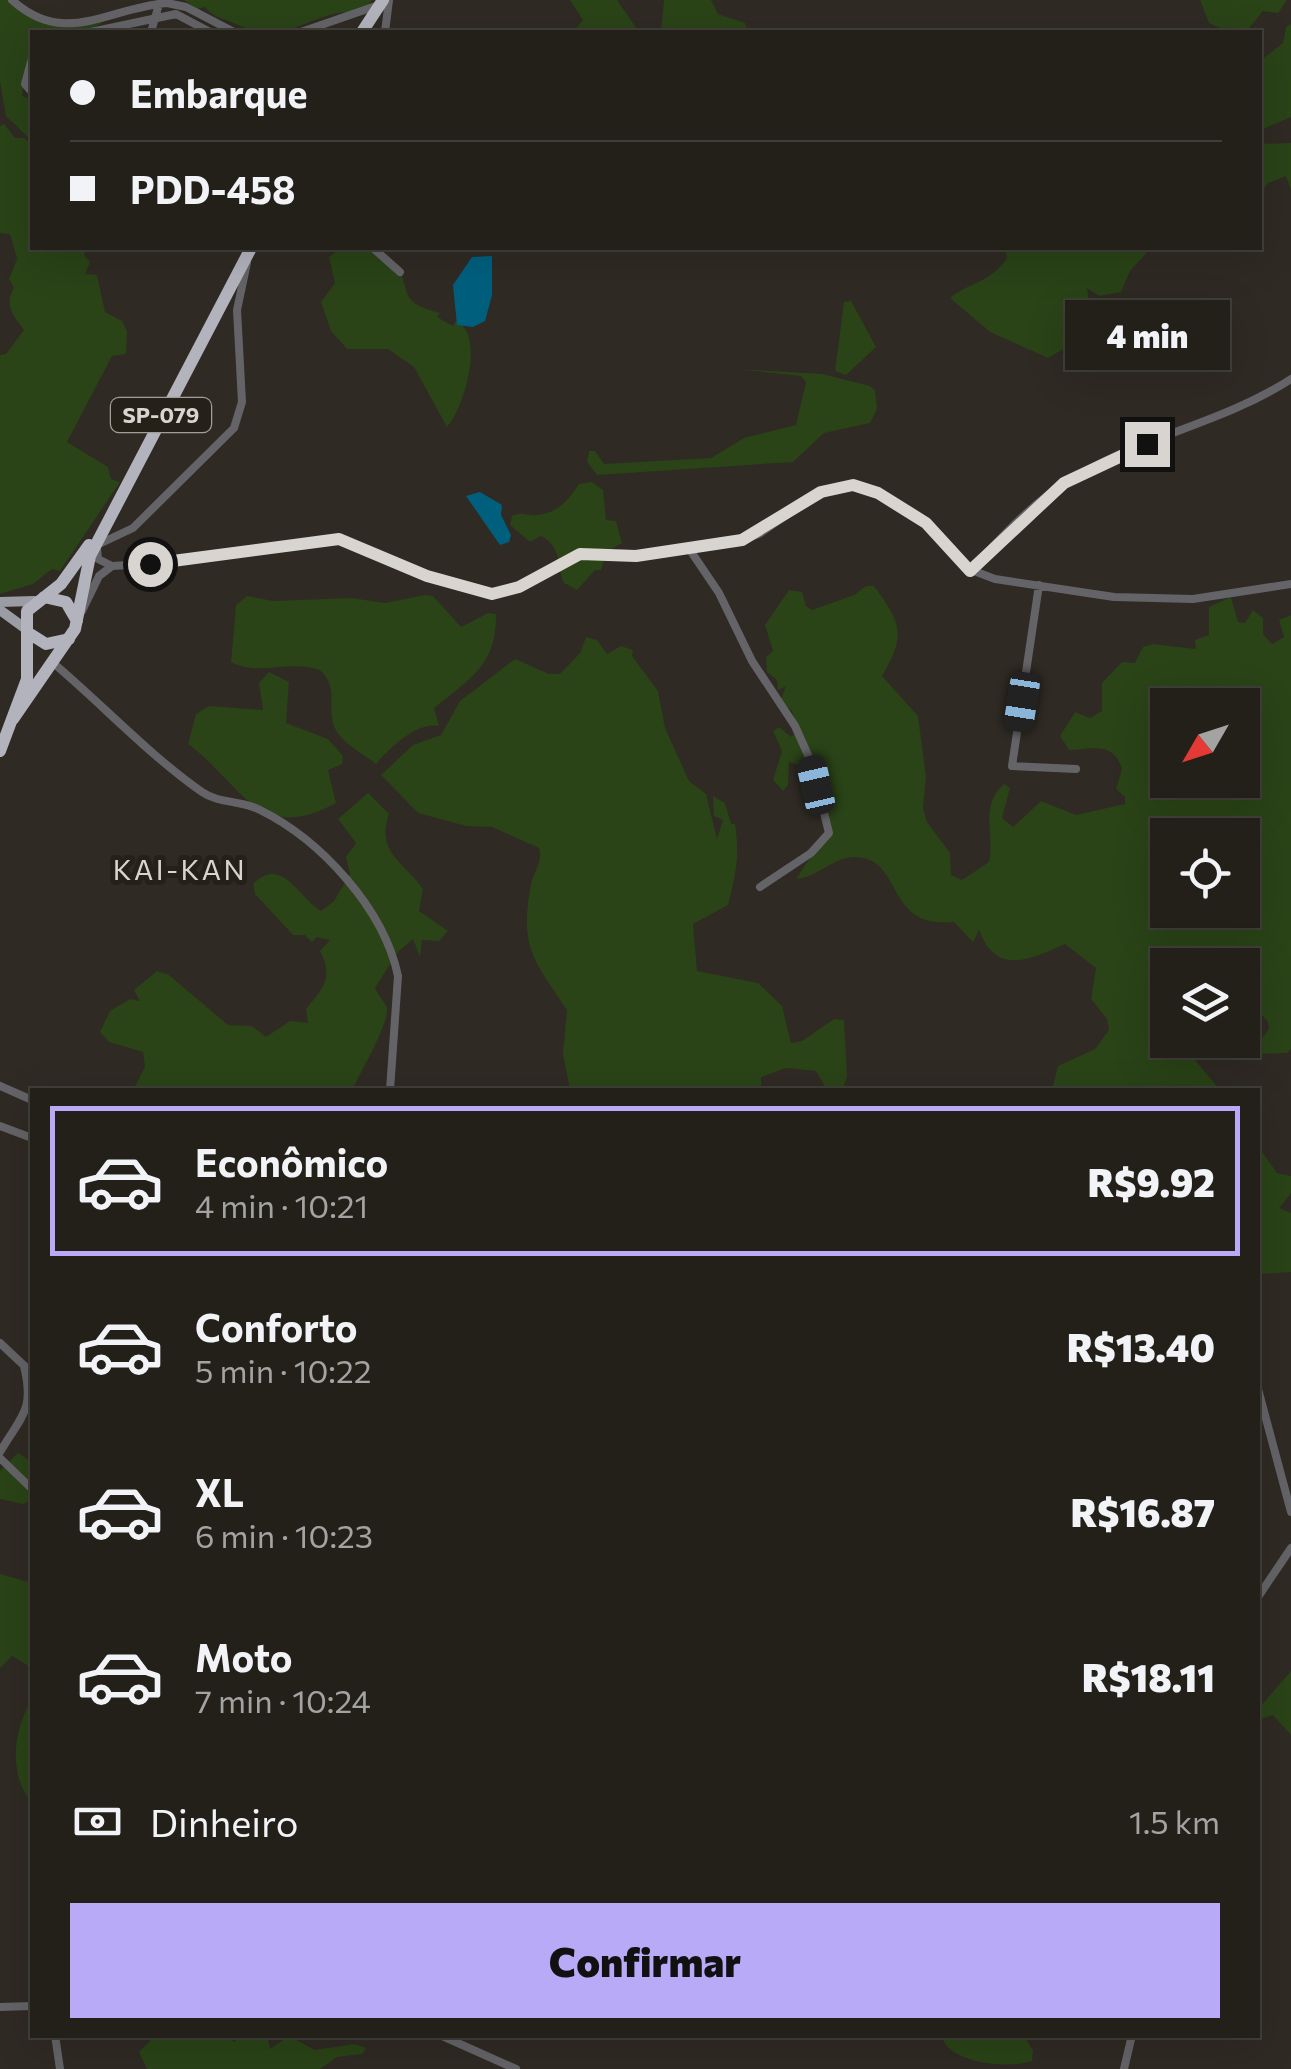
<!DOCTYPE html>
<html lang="pt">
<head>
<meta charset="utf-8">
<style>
  body { margin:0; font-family:Commissioner,sans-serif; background:#2f2d27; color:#f1f3f6; height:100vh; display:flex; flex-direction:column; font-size:38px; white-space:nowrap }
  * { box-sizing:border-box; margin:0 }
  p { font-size:32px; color:#a3a3a2 }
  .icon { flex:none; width:55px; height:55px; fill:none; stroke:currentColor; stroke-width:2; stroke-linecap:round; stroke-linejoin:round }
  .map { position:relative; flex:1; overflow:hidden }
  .details { position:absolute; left:30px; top:1088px; width:1230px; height:950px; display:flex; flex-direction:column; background:#23201a; border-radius:0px; box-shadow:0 10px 40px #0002,0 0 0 2px #403e39 }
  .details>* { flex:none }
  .top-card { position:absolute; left:30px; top:30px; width:1232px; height:220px; border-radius:0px; box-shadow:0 10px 40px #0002,0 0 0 2px #403e39; display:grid; align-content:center; height:220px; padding:0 40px; background:#23201a }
  .needle { width:65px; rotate:231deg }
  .controls { position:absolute; left:1150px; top:688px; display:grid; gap:20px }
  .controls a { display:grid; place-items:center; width:110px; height:110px; border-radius:0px; background:#23201a; box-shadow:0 10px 40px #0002,0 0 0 2px #403e39; font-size:50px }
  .end { position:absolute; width:45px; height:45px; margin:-22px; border:12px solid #d8d5d0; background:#111; box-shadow:0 0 0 5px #111 }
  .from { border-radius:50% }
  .bubble { position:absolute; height:70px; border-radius:0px; background:#23201a; box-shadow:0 10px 40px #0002,0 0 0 2px #403e39; font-size:32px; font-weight:800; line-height:70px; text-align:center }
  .car { position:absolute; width:30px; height:60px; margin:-30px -15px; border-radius:12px; box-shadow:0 0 8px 2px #0007; background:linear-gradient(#222 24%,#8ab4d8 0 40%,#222 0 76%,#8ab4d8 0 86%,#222 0) }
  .top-card b { display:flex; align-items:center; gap:35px; height:95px; font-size:38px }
  .top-card b+b { border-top:2px solid #403e39 }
  .top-card i { width:25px; height:25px; background:#f1f3f6 }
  ul { padding:18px 0 0; list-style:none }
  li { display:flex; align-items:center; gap:30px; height:150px; margin:0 20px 15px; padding:0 20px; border:5px solid transparent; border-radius:0px }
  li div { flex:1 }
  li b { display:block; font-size:38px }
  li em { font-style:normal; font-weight:800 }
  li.on { border-color:#b9aaf7 }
  li>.icon { width:90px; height:90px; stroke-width:1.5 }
  .pay { display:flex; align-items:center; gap:25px; height:110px; padding:0 40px; font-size:38px }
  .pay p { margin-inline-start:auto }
  .cta { display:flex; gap:20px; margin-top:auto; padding:20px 40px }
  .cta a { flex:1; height:115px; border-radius:0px; background:#b9aaf7; color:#111; font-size:40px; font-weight:800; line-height:115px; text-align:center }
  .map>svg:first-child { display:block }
  .green { fill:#2a4317; fill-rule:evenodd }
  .water { fill:#015f7e }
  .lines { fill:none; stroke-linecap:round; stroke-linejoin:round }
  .minor { stroke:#646468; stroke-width:8 }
  .major { stroke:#9c9ca5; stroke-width:10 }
  .highway { stroke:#b2b3bd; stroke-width:12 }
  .route { stroke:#d8d5d0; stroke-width:12 }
  .labels { text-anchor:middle; stroke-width:10; stroke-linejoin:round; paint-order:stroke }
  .shield { fill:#252119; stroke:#a29f99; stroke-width:2.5 }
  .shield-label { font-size:22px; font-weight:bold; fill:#d8d5d0 }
  .neighbourhood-label { font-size:28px; letter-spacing:2.5px; fill:#d8d5d0; stroke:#252119 }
</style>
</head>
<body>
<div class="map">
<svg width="1291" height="2069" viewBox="0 0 1291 2069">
  <rect width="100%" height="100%" fill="#2f2a23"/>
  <!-- green -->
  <path class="green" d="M0 0H10C40 36 73 26 114 16L86 32H32L22 96 32 100V141L6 116 0 81Z
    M184 0H372C352 28 356 7 334 14 288 26 282 45 231 22 220 17 212 17 205 7L197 9Z
    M570 0H617L639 32H573L583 20Z
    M664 0H711L718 14 745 23 748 32H661Z
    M1200 0H1287L1278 13 1263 11 1246 32H1229L1209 23Z
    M1291 24V117L1263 129 1260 61 1283 43 1286 27Z
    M4 124 15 138H24L32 145V248H88L84 255 90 262 85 274 97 275 105 312 122 321 127 331 126 354 112 356 67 442 108 467 111 479 120 482 60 571 52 569 33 584 0 594V355L6 354 24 330C13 316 4 305 14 288L9 279 17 259 10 234 0 233V126Z
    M1291 143V190L1286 176 1268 183 1260 193V144Z
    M341 248H379L400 267C409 299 404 303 440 313L437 317 453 326 456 321C486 334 464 409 447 427L414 367 388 349H347L331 331 321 302 335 283 329 257Z
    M1005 248H1151L1130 271 1121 292 1099 296 1087 288 1089 301 1076 300 1069 313 1067 347 1048 358 990 332 950 298C967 283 991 283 1007 258Z
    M851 301 876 347 846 375 835 371 844 302Z
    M738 369 822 374 870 386 875 390 877 409 870 423 824 433 793 462 597 475 587 462 589 451H595L604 464 711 458 744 438 796 425 806 382 801 376Z
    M592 482 603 490 606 520 616 521 622 543 606 552 601 570H595L577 590 564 583C556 565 563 548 541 536L530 542 510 525 512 516C523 511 526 516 538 515 558 513 569 499 579 484Z
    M866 586H874C902 624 906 635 882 676L918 716 926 777 923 808 927 822 950 853 951 875 962 880 989 862C995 835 979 805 1004 784L1010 788 1002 818 1013 827 1041 801 1076 815 1125 804V797L1116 789 1122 769C1113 740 1090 750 1069 750L1060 736 1075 712 1090 718 1102 711V683L1122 662 1135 663 1143 647 1153 644 1196 649 1195 640 1209 635V607L1231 597 1238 622 1245 623 1253 610 1263 618V634L1272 644 1284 637 1279 620 1291 615V1049L1287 1053 1250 1054 1269 1029 1268 1022 1243 994 1242 965H1168V1040H1202L1195 1060 1220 1090H1052L1058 1066 1095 1049 1109 1030 1107 1019 1091 999 1096 968 1065 944C1033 958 997 978 979 930L973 942 954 922C882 929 906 857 853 857 833 858 816 878 796 879L828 831 814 769 789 762 788 785 783 791 773 780 782 751 773 731 779 727 791 737 797 732 792 711 780 702 786 686 778 690 777 680 767 672 766 657 773 651 765 625 789 590 802 592 806 606 812 610 854 595ZM1168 705H1242V780H1168ZM1168 835H1242V910H1168Z
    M425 595 433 596 461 627 488 613 496 614C497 665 470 679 434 708L439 726C418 721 389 748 376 764 364 754 346 746 337 732 324 711 341 689 320 670 291 659 259 677 231 662L236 605 247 596 273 601 352 598 385 603Z
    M586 637 597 640 607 654 621 646 633 650 632 656 658 691 665 728 689 781 706 794 717 839 723 820 714 816 713 796 725 803 731 824H735C740 855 736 874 728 905L693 924 697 971 758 983 782 1006 791 1043 802 1041 834 1019 844 1020 847 1077 842 1090H827L816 1071 786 1068 761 1077V1090H570L563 1054 567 1010C534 960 519 948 531 884 534 870 543 863 539 848L492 827 466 826 418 813 381 775 413 745 441 735 460 701 515 659 549 674H560L580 653Z
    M269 672 289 682 286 723 328 739 343 756 342 764 328 770 336 803C258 846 241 783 188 744L196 714 209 706 263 710 259 683Z
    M368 793 389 814C375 853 406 863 423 889L419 911 448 931 439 941 422 940 420 957 413 939 397 953 375 988C377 994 386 1003 387 1009 389 1023 360 1074 352 1090H133L145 1067 143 1052 109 1042 100 1032 110 1011 130 999 140 1001 134 990 157 971 169 975 228 1025 252 1026 266 1037 290 1021 308 1023 306 1009C323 988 334 978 320 951L330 940 317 937 312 942 305 935H293L255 894 253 884C282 855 298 897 321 911L334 901 350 874 346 857 356 843 338 819Z
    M1258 1146 1277 1173 1291 1176V1193L1279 1208 1291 1213V1272L1258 1274Z
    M18 1453 32 1462V1500L23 1504 0 1499V1471Z
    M0 1574 32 1583V1668L12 1656 0 1668Z
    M1291 1671V1735L1273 1715 1258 1720V1709Z
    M32 1699V1803C8 1775 13 1730 32 1699Z
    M148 2035H223L235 2042 238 2035H267L270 2049 289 2036 315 2050 355 2044 366 2048 362 2054 337 2057 320 2069H147L139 2052 150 2041Z
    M941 2035H1024L1033 2051 1032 2061C1008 2069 948 2064 941 2035Z"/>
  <!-- water -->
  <path class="water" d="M492 256V295L485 321 473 327 457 325 453 285 472 257Z
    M480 492 502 505 501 515 511 535 509 542 500 545 466 496Z"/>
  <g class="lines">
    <!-- minor -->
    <path class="minor" d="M12 0C65 48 107 8 167 3L186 7 234 32
      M91 32 176 14 210 32
      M151 32 159 4
      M301 32 376 6
      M385 32 389 0
      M32 58 25 84 32 92
      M373 248 400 272
      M97 545 133 528 234 428 242 402 237 310 247 263
      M97 548 98 559 112 566 129 565 339 539 427 576 492 594 519 587 580 554 636 556 741 540 759 534 821 491 853 485 878 493 927 523 966 568 995 579 1114 597 1193 599 1291 584
      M690 550 719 593 752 661 795 726 812 764 829 833 811 853 760 887
      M970 571C999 540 1031 504 1067 482 1137 437 1222 424 1291 379
      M1039 585 1012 766 1076 769
      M82 611 99 576 112 566
      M52 662C102 704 149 755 202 792 219 804 242 800 260 810 321 840 384 909 398 976L390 1090
      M0 1086 32 1100
      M0 1126 32 1138
      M0 1343 32 1373
      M1258 1389 1291 1512
      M0 1452C21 1416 35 1411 24 1366
      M0 1458 32 1489
      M1258 1597 1291 1548
      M0 2007 32 2006
      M55 2035 60 2069
      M440 2035 516 2069
      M1124 2069 1132 2035"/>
    <!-- major -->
    <path class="major" d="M0 602 34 601
      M0 610 26 629"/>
    <!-- highway -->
    <path class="highway" d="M362 32 383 0
      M44 597 66 602 77 621
      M27 632 46 644 69 639
      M13 719 75 629 90 556 251 248
      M0 751 27 679V611L61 584 89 545"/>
  </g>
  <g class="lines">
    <!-- route -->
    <path class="route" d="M150 564 339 539 427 576 492 594 519 587 580 554 636 556 742 540 821 492 853 485 878 493 926 523 970 571 1064 483 1147 444"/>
  </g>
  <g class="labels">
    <!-- shield labels -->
    <rect class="shield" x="111" y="398" width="100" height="34" rx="8"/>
    <g class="shield-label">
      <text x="161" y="423">SP-079</text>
    </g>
    <!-- neighbourhood labels -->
    <g class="neighbourhood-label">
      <text x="180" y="880">KAI-KAN</text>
    </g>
  </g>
</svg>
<div class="controls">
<a><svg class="needle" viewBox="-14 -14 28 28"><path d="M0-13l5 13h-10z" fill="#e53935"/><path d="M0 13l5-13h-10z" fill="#a3a3a2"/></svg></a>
<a><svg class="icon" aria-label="locate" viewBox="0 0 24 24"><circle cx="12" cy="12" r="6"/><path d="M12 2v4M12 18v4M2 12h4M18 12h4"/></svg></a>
<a><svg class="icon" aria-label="layers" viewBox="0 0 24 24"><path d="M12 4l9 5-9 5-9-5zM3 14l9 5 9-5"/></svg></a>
</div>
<i class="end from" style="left:150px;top:564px"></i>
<i class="end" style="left:1147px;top:444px"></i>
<div class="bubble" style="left:1065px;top:300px;width:165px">4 min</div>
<i class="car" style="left:1022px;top:702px;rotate:189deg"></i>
<i class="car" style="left:816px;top:785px;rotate:347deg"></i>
<div class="top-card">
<b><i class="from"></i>Embarque</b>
<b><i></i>PDD-458</b>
</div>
<section class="details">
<ul>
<li class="on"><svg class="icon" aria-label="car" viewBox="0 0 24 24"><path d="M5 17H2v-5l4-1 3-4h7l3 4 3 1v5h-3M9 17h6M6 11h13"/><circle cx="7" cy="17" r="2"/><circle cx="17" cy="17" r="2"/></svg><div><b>Econômico</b><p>4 min · 10:21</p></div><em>R$9.92</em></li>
<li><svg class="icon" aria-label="car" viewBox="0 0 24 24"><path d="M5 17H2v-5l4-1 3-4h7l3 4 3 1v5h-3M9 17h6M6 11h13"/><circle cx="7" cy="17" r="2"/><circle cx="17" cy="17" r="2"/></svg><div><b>Conforto</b><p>5 min · 10:22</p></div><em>R$13.40</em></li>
<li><svg class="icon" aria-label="car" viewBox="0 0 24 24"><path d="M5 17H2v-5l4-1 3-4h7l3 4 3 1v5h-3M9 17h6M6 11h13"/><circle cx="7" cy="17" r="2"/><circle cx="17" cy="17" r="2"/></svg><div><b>XL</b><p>6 min · 10:23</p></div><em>R$16.87</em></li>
<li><svg class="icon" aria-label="car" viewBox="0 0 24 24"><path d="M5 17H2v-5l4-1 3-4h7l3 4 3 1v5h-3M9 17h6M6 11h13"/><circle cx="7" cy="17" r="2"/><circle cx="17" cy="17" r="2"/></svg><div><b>Moto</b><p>7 min · 10:24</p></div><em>R$18.11</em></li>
</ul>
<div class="pay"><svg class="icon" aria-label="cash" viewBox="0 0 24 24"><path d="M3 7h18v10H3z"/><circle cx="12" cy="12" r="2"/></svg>Dinheiro<p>1.5 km</p></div>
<div class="cta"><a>Confirmar</a></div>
</section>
</div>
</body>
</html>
